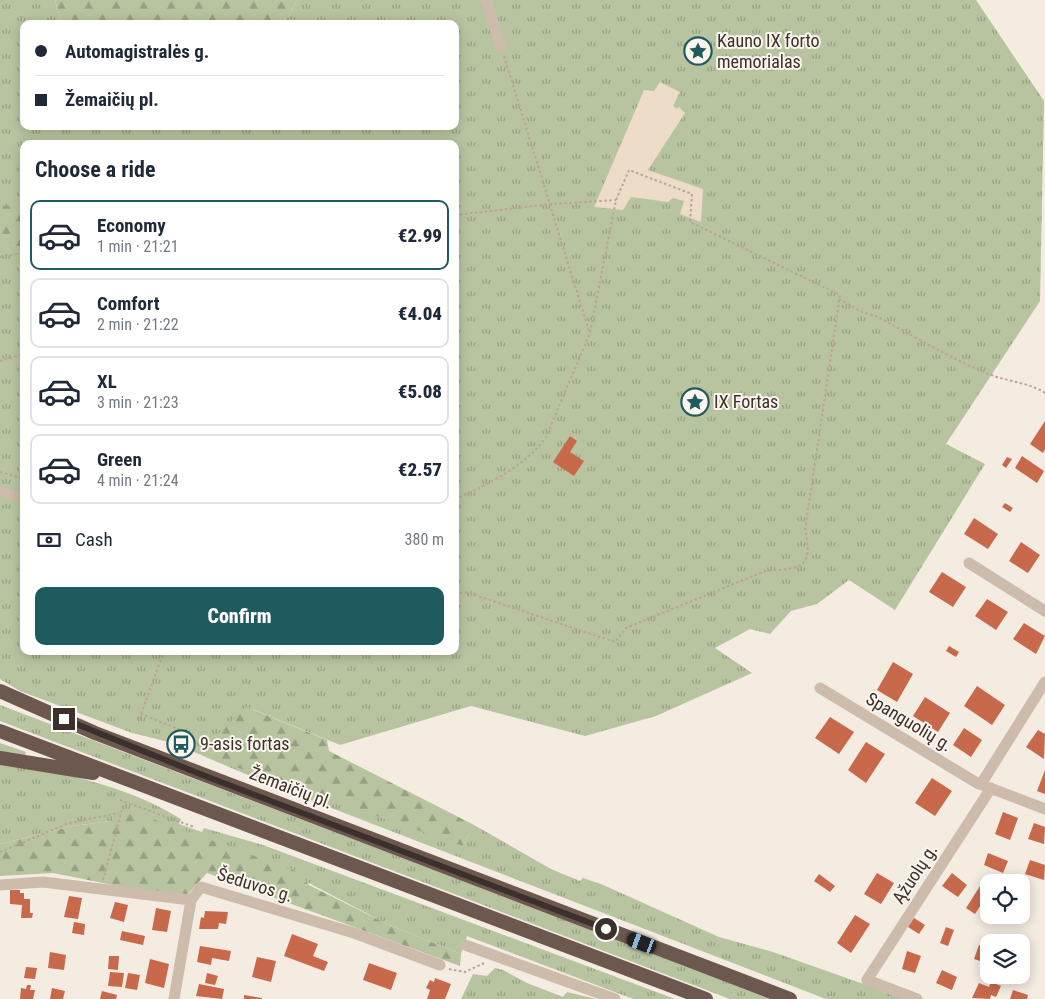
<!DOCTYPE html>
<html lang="en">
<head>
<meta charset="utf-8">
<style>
  body { margin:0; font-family:"Roboto Condensed",sans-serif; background:#f6f6f7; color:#1f2937; height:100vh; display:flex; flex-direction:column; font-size:19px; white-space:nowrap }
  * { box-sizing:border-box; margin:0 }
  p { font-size:16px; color:#747a83 }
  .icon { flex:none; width:28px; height:28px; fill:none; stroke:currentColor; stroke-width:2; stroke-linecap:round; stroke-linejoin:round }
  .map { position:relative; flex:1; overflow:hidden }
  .panel { position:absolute; left:20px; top:140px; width:439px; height:515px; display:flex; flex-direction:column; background:#fff; border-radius:10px; box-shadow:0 2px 12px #0003 }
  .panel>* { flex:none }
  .guide { position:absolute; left:20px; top:20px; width:439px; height:110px; border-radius:10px; box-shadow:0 2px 12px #0003; display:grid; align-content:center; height:110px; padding:0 15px; background:#fff }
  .tools { position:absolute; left:980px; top:874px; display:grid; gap:10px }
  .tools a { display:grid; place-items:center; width:50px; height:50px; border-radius:10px; background:#fff; box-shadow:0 2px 12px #0003; font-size:25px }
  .end { position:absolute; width:22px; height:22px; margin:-11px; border:6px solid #3b302b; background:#fff; box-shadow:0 0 0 2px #fff }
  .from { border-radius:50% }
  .car { position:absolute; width:15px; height:30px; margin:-15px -8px; border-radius:6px; box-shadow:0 0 4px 1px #0007; background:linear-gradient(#222 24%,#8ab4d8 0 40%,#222 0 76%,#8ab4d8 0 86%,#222 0) }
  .guide b { display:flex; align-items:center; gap:18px; height:48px; font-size:19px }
  .guide b+b { border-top:1px solid #e0e1e3 }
  .guide i { width:12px; height:12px; background:#1f2937 }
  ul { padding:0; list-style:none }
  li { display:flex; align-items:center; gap:15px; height:70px; margin:0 10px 8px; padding:0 5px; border:2px solid #e0e1e3; border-radius:10px }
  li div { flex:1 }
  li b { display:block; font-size:19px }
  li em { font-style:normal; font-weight:800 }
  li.active { border-color:#1f5a5e }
  li>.icon { width:45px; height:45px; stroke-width:1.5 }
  h2 { padding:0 15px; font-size:22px; line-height:60px }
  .pay { display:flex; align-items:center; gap:12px; height:55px; padding:0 15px; font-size:19px }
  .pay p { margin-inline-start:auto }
  .cta { display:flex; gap:10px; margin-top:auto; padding:10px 15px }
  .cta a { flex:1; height:58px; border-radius:10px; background:#1f5a5e; color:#fff; font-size:20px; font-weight:800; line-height:58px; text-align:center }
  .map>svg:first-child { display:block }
  .grass { fill:url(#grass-tufts) }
  .forest { fill:url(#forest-firs) }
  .plaza { fill:#ecdcc8 }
  .building { fill:#c8694b }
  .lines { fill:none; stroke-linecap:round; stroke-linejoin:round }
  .path { stroke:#b9a596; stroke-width:2; stroke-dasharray:2.5 2.5; stroke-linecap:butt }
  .pedestrian { stroke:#cdbbac; stroke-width:9 }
  .minor { stroke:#cdbbac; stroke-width:11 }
  .trunk { stroke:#6c584f; stroke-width:14 }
  .route { stroke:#3b302b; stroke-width:6 }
  .labels { text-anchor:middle; stroke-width:4; stroke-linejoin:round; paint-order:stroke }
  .poi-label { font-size:18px; fill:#3b302b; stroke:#fbf5ee; text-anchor:start }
  .street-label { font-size:18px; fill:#3b302b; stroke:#fbf5ee }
</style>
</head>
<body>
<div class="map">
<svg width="1045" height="999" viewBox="0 0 1045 999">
  <defs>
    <pattern id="grass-tufts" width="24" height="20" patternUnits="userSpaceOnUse" patternTransform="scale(1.25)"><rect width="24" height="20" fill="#b8c4a0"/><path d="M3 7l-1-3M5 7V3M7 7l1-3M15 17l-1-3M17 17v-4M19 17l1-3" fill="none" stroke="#97a083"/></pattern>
    <pattern id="forest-firs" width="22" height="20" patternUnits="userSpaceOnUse" patternTransform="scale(1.25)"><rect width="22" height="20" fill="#b8c4a0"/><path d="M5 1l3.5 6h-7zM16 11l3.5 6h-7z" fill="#97a083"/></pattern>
  </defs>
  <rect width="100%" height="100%" fill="#f4ebe1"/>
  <!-- grass -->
  <path class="grass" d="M0 0H55L60 18 68 24H24V126H455V24H279L289 16 297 0H976L1044 101 1040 301 946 444 985 464 895 610 849 580 817 604 791 611 770 634 750 629 715 648 752 673 656 716 585 736 471 706 340 745 247 707 463 846 474 825 551 869 580 881 583 878 601 884 719 937 773 952 906 999H826L264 782 173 743 132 733 20 691 0 679V244H12L24 250V651H455V144H24V205L0 206Z
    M0 705 773 999H730L0 721Z
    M0 743 26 752 25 756 0 754Z
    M0 762C65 774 124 784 181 819L179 824 202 832 204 828 263 845 675 999H633L467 936 461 954 385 923 305 881 112 821 73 826 0 844Z
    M495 968 503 970 527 983 563 997 567 992 596 999H461L473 974 487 976Z"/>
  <!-- forest -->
  <path class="forest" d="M55 0H297L289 16 279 24 257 22 247 24H68L60 18Z
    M20 204 24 205V250L12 244H0V206Z
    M247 707 327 740 329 751 474 825 463 846 210 758 218 734Z
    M125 813 139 814 301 873 309 885 385 923 461 954 460 966 207 873 183 899 53 873 0 876V844L73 826 112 821 115 817Z"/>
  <!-- plaza -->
  <path class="plaza" d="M660 82 680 92 673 106 677 109 679 107 685 113 648 170 703 189 701 222 680 214 684 201 673 198 668 202 631 197 623 210 594 207 644 90 654 91Z"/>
  <!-- building -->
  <path class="building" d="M1045 421V449L1043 453 1030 444Z
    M570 436 577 441 570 452 584 461 574 476 553 462Z
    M1022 456 1044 471 1037 483 1015 468Z
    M1007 457 1012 459 1006 468 1002 465Z
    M1005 503 1013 508 1010 512 1002 507Z
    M974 518 998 534 988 549 964 534Z
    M1021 542 1040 555 1028 573 1009 561Z
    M942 572 966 587 953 607 929 592Z
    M987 599 1008 612 996 630 975 616Z
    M1024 623 1045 636 1036 654 1013 639Z
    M949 646 959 652 956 657 946 651Z
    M893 662 913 674 897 702 877 690Z
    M977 686 1005 705 992 725 964 706Z
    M925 697 950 713 938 732 913 716Z
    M830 717 854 732 839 754 815 738Z
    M964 728 982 740 971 757 953 745Z
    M1038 730 1045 734 1044 759 1026 747Z
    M866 742 885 754 866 783 848 770Z
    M1045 770V794L1037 791Z
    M932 778 952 791 935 816 915 803Z
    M1003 812 1018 818 1010 840 995 834Z
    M1034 823 1045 827 1044 844 1028 839Z
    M988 853 1008 861 1003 873 984 865Z
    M1030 860 1045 865 1044 880 1025 874Z
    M877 873 894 883 881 904 864 894Z
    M952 873 967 885 958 897 942 886Z
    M819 874 835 886 830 892 814 881Z
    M984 880 989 883V892L975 914 966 908Z
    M10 890H20V893H24V899H30V913H33L32 918H21L22 905 10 904Z
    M69 896 82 898 78 919 64 917Z
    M115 902 128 905 124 922 110 918Z
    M156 908 171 911 167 932 152 930Z
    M205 911 228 912 226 924 219 923 218 929H199L201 917 204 918Z
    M855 915 870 924 851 953 837 943Z
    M914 918 925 925 919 934 908 927Z
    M74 922 85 924 84 935 72 933Z
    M946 927 954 930 948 946 940 943Z
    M122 931 145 936 143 945 120 940Z
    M292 934 318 944 313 956 328 962 324 971 284 956Z
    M979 945 988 948 983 962 974 959Z
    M200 946 231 951 229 961 212 958 211 965 197 962Z
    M907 951 921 956 915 973 902 969Z
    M50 952 66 955 64 970 48 968Z
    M109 956H119L118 970 108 969Z
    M257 957 276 961 271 982 252 977Z
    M150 959 169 964 164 988 145 983Z
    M369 963 397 973 391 990 363 980Z
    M26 967 37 968 35 979 24 978Z
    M1021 967 1026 969 1022 980 1009 975H1021Z
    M942 970 957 977 952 990 936 983Z
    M110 972 124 973 122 987 108 986Z
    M128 973 140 975 137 990 125 988Z
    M207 973 218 976 215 985 205 983Z
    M435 978 451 984 445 999H427L430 990 426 988 430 980 434 982Z
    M991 982 1001 986 996 997 991 995 990 999 972 998 979 983 989 987Z
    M199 984 224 989 222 999 196 996Z
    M27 985H31L30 990H35L33 999H20L21 988 26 989Z
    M52 988 65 991 63 999H50Z
    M1013 990 1028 995 1027 999H1010Z
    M102 991 117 995 116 999H100Z
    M244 995 262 998V999H244Z"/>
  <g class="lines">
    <!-- path -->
    <path class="path" d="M504 56 589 331
      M455 215 552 204 616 200
      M0 257 24 253
      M839 299 862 312 878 317C916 337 954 361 994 376 1011 382 1030 383 1045 393
      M0 361 24 354
      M0 472 24 479
      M455 499C487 485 526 466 546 437L590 333 616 200 629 170 692 194 690 222 840 295 805 530C814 570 800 568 765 571L626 628 615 642 469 593 463 592 455 596
      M141 714 164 651
      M139 719 141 714 186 732 181 744
      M120 800 194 827
      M0 852 69 823 119 813
      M103 880 124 802
      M449 969 465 972 484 963"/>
    <!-- pedestrian -->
    <path class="pedestrian" d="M0 491 24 499"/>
    <!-- minor -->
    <path class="minor" d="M486 0 501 47
      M969 563 1045 611
      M820 688 977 783 1045 809
      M981 784 1045 682
      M0 885 43 882 191 900
      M465 945 615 999
      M174 999 191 900 201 887 354 933 440 965
      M917 999 867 980 991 788"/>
    <!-- trunk -->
    <path class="trunk" d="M0 691 95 733 790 999
      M0 731 706 999
      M0 758 93 773"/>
  </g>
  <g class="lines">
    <!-- route -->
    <path class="route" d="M64 719 200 774 606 929"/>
  </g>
  <!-- icons -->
  <defs>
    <g id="sight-ring" transform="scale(1.4375)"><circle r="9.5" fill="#fbf5ee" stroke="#1f5a5e" stroke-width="1.5"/><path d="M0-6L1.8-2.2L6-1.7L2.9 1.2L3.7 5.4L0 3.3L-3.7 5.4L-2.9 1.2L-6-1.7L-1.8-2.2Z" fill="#1f5a5e"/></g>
    <g id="bus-ring" transform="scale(1.4375)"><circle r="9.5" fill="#fbf5ee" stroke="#1f5a5e" stroke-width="1.5"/><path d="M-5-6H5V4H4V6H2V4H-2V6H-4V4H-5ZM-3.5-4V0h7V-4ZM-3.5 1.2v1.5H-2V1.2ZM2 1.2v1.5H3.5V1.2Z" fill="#1f5a5e"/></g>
  </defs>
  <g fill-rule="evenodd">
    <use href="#sight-ring" x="698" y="51"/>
    <use href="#sight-ring" x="695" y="402"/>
    <use href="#bus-ring" x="181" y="744"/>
  </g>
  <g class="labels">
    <!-- poi labels -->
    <g class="poi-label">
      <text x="717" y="47">Kauno IX forto<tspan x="717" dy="21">memorialas</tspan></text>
      <text x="714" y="408">IX Fortas</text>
      <text x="200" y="750">9-asis fortas</text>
    </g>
    <!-- street labels -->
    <g class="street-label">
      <text transform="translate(909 722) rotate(31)" y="6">Spanguolių g.</text>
      <text transform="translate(291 788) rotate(21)" y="6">Žemaičių pl.</text>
      <text transform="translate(915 874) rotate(-57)" y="6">Ąžuolų g.</text>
      <text transform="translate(255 885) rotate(17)" y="6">Šeduvos g.</text>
    </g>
  </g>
</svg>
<div class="tools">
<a><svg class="icon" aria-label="locate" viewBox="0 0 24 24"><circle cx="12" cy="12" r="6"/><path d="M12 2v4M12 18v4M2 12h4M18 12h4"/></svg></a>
<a><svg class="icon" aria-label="layers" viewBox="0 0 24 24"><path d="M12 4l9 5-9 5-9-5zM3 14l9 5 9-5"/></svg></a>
</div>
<i class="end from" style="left:606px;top:929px"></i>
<i class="end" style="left:64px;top:719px"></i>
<i class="car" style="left:642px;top:943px;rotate:291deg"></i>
<div class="guide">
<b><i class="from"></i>Automagistralės g.</b>
<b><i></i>Žemaičių pl.</b>
</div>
<section class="panel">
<h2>Choose a ride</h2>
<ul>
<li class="active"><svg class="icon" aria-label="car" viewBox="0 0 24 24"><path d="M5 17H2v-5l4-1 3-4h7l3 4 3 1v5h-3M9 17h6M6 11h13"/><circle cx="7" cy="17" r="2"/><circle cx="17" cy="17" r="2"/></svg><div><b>Economy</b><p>1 min · 21:21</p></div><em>€2.99</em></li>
<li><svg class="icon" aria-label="car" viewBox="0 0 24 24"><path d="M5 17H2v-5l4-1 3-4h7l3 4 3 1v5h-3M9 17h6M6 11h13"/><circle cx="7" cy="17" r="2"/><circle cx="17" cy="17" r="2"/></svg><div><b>Comfort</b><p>2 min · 21:22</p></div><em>€4.04</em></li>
<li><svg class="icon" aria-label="car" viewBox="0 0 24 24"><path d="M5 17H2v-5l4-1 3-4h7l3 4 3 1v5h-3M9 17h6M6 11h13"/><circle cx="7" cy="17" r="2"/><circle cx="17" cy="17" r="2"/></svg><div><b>XL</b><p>3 min · 21:23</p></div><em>€5.08</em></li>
<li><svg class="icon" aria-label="car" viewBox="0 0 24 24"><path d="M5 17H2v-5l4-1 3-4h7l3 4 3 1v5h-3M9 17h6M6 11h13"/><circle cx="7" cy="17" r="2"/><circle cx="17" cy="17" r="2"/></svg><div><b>Green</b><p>4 min · 21:24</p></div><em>€2.57</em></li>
</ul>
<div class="pay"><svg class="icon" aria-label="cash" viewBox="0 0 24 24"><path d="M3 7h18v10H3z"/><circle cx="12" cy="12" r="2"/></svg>Cash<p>380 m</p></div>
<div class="cta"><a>Confirm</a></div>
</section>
</div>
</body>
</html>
